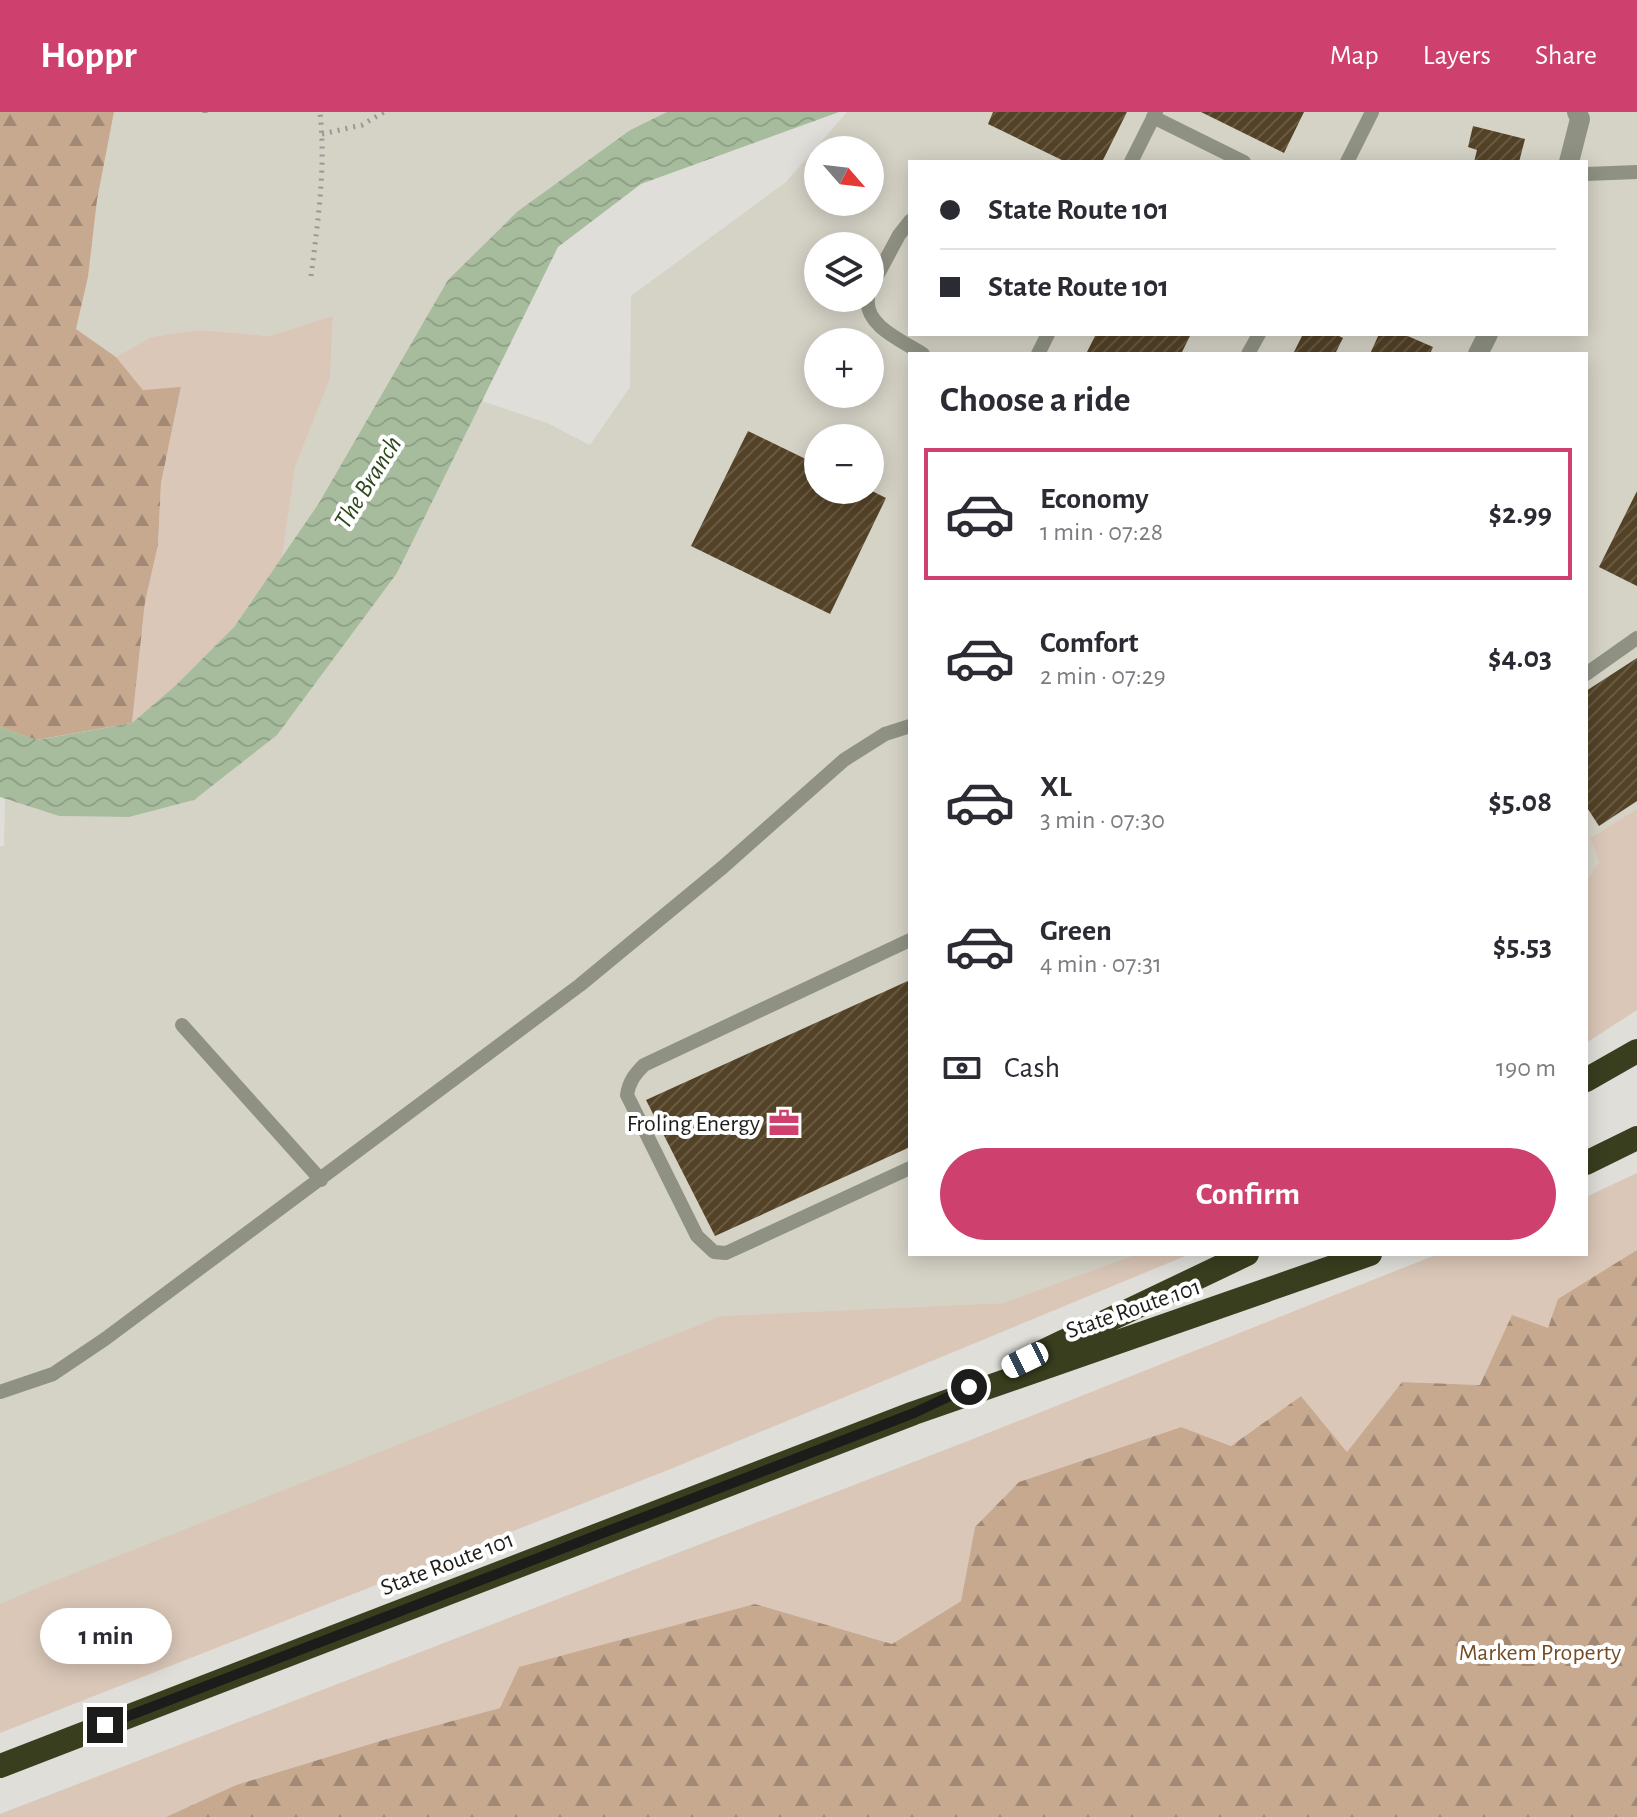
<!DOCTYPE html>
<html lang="en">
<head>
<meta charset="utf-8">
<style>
  body { margin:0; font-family:"Alegreya Sans",sans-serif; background:#f7f7f7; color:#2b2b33; height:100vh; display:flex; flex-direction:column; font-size:30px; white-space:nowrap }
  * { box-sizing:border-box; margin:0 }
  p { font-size:26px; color:#7c7c81 }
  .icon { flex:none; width:44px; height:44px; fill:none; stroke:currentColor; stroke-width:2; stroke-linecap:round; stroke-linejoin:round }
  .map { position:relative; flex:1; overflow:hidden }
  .drawer { position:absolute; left:908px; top:240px; width:680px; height:904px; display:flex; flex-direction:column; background:#fff; border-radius:0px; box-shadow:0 4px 20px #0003 }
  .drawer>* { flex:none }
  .top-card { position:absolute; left:908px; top:48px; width:680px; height:176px; border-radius:0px; box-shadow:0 4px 20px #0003; display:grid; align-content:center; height:176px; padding:0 32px; background:#fff }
  .needle { width:52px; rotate:118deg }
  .tools { position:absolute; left:804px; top:24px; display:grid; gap:16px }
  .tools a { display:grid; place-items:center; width:80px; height:80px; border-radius:50%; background:#fff; box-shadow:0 4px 20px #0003; font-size:40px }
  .end { position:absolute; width:36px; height:36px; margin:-18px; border:10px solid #1c1c1a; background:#fff; box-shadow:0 0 0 4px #fff }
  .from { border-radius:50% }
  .bubble { position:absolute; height:56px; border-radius:28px; background:#fff; box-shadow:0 4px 20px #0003; font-size:26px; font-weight:600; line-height:56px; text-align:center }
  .car { position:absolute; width:24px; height:48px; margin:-24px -12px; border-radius:10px; box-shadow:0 0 6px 2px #0007; background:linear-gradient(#fff 24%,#345 0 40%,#fff 0 76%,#345 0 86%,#fff 0) }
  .top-card b { display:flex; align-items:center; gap:28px; height:76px; font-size:30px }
  .top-card b+b { border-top:2px solid #e1e1e2 }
  .top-card i { width:20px; height:20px; background:#2b2b33 }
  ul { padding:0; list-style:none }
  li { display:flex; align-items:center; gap:24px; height:132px; margin:0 16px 12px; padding:0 16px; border:4px solid transparent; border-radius:0px }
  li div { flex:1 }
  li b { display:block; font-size:30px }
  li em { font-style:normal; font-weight:600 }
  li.current { border-color:#ce416f }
  li>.icon { width:72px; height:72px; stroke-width:1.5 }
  h2 { padding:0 32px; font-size:36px; line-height:96px }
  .pay { display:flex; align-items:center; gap:20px; height:88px; padding:0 32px; font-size:30px }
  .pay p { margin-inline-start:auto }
  .cta { display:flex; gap:16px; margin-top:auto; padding:16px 32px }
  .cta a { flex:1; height:92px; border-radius:48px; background:#ce416f; color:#fff; font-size:32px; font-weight:600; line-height:92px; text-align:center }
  header { display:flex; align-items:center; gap:48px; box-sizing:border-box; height:112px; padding:0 40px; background:#ce416f; color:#fff }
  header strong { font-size:38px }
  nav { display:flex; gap:44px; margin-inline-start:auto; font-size:28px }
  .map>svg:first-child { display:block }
  .built { fill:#d5d2c6; fill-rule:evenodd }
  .grass { fill:#dac7b8 }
  .forest { fill:url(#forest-firs) }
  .water { fill:url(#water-waves) }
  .building { fill:url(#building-hatch) }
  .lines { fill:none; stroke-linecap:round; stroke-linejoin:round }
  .path { stroke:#999894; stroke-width:5; stroke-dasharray:2 6; stroke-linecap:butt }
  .lane { stroke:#8f9283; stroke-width:14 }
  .street { stroke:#8f9283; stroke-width:20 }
  .highway { stroke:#393e1f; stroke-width:24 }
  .route { stroke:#1c1c1a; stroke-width:10 }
  .labels { text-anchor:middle; stroke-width:8; stroke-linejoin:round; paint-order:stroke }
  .poi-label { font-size:24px; fill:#1c1c1a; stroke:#fff; text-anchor:end }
  .street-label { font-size:24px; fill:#1c1c1a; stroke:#fff }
  .park-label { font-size:24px; fill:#754b24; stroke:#fff }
  .water-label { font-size:26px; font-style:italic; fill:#2b481b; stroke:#fff }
</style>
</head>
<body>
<header>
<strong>Hoppr</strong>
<nav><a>Map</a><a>Layers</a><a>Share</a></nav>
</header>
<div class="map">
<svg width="1637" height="1705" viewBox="0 0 1637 1705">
  <defs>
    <pattern id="forest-firs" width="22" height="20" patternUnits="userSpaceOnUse" patternTransform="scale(2)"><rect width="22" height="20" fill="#c7a990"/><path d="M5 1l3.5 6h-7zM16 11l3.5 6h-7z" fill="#a18975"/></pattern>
    <pattern id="water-waves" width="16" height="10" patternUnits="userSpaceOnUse" patternTransform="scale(2)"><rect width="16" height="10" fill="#a7bc9d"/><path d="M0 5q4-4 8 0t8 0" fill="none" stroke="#8fa187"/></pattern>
    <pattern id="building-hatch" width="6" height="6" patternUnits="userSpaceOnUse" patternTransform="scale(2)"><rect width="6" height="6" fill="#534226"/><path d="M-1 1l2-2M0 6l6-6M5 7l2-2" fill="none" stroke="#685a44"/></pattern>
  </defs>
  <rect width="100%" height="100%" fill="#dfded9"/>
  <!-- built -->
  <path class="built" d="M114 0H667L629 18 518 99 282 445 295 355 330 267 333 205 270 224 199 218 151 225 116 245 76 217 88 165 97 88Z
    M847 0H1637V697L1590 726 1599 750 1586 770V242H910V1142H1137L1003 1191 721 1204 0 1492V734H4L5 687 59 704 129 705 194 688 397 461 482 289 547 311 590 333 630 275 631 184 786 70ZM818 38H870V90H818ZM910 50H1586V222H910ZM818 134H870V186H818ZM818 230H870V282H818ZM818 326H870V378H818Z"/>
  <!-- grass -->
  <path class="grass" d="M333 204 330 267 295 355 282 445 234 515 176 573 132 611 145 490 158 433 161 371 181 276 143 278 116 245 151 225 199 218 270 224Z
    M1637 697V898L1586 931V770L1599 750 1590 726Z
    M1637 1061V1200L1480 1273 1402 1270 1347 1340 1301 1284 1231 1334 1181 1315 1019 1370 975 1415 961 1489 892 1532 755 1492 501 1596 390 1626 236 1673 166 1705H0V1702L968 1329 1438 1142H1586V1085Z
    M1137 1142H1190L673 1356 0 1621V1492L35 1477 721 1204 1003 1191Z"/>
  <!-- forest -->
  <path class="forest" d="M0 0H114L97 88 88 165 76 217 116 245 143 278 181 275 161 371 158 433 145 490 132 611 36 628 0 615Z
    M1637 1138V1705H166L236 1673 390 1626 500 1596 519 1555 755 1492 892 1532 961 1489 975 1415 1019 1370 1181 1315 1231 1334 1301 1284 1347 1340 1402 1270 1480 1273 1512 1203 1548 1216 1558 1187Z"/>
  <!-- water -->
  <path class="water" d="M667 0H839L641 72 558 135 397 461 277 623 194 688 129 705 59 704 0 685V615L37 628 132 611 176 573 234 515 319 391 448 168 518 99 630 18Z"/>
  <!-- building -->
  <path class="building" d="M993 0H1127L1102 50H1066L988 12Z
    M1201 0H1304L1284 41Z
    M1473 14 1525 27 1519 50H1474L1477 38 1468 35Z
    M1096 222H1191L1181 242H1086Z
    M1303 222H1335L1343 226 1335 242H1293Z
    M1379 222H1403L1433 235 1430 242H1370Z
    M748 319 818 353V378H870L886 386 830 502 691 434Z
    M1637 379V474L1599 455Z
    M1637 546V689L1599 714 1586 694V579Z
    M910 868V1035L715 1124 646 988Z"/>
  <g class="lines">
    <!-- path -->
    <path class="path" d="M205 1V0
      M322 22 362 13 384 0
      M311 164C318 109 326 55 320 0"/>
    <!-- lane -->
    <path class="lane" d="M1153 5 1244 50
      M1131 50 1156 0
      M1347 50 1372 0
      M1586 62 1637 60
      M870 177 899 123 910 109
      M868 186C864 214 903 229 923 242
      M1038 242 1048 222
      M1248 242 1259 222
      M1586 562 1637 526
      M910 828 644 953C634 963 629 970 627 983L697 1124 714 1140 726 1141 910 1056
      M182 913 321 1068
      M0 1280 53 1262 105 1227 580 873 723 755 844 648 885 622 910 614"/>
    <!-- street -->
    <path class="street" d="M1569 50 1580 7 1577 0
      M1478 242 1488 222"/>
    <!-- highway -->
    <path class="highway" d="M1586 968 1637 939
      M1586 1051 1637 1026
      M1021 1250 1247 1142
      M0 1654 914 1301 1370 1142"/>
  </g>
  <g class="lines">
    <!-- route -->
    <path class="route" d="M105 1613 914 1301 969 1275"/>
  </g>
  <!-- icons -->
  <defs>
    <g id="office-bare" transform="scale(2.4)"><path d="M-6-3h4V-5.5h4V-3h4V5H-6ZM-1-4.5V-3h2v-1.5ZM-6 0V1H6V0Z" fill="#ce416f" stroke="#fff" stroke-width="2.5" paint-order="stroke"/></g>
  </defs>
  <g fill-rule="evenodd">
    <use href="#office-bare" x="784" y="1011"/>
  </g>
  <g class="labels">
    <!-- poi labels -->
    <g class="poi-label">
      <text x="760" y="1019">Froling Energy</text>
    </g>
    <!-- street labels -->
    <g class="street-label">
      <text transform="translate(1133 1196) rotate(-19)" y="8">State Route 101</text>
      <text transform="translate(447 1451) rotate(-21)" y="8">State Route 101</text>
    </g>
    <!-- park labels -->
    <g class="park-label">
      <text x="1540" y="1548">Markem Property</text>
    </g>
    <!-- water labels -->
    <g class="water-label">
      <text transform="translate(367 370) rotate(-58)" y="9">The Branch</text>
    </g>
  </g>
</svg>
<div class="tools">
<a><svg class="needle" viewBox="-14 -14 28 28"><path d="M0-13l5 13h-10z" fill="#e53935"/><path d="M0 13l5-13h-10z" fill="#7c7c81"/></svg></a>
<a><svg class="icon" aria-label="layers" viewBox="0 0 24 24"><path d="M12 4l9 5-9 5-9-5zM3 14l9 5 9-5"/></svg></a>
<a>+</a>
<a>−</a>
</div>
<i class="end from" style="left:969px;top:1275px"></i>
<i class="end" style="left:105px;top:1613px"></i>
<div class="bubble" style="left:40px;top:1496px;width:132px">1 min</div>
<i class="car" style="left:1025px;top:1248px;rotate:244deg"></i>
<div class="top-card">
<b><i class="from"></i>State Route 101</b>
<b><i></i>State Route 101</b>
</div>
<section class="drawer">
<h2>Choose a ride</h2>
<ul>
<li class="current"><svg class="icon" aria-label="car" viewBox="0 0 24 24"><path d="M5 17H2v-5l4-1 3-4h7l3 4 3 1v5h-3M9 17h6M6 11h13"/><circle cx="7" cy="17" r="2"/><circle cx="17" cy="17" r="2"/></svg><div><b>Economy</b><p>1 min · 07:28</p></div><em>$2.99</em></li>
<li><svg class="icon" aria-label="car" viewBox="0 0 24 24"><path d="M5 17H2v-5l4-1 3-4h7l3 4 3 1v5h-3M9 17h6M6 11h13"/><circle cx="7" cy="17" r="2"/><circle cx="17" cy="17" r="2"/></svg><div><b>Comfort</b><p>2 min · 07:29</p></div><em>$4.03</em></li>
<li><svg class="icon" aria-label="car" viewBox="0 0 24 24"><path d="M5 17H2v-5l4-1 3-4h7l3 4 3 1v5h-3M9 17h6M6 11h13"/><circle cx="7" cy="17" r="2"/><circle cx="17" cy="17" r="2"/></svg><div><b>XL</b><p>3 min · 07:30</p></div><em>$5.08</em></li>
<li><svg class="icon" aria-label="car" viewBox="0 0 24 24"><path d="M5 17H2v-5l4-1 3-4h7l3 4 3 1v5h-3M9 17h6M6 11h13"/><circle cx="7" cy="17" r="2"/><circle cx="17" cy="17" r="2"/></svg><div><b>Green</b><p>4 min · 07:31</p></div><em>$5.53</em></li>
</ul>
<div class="pay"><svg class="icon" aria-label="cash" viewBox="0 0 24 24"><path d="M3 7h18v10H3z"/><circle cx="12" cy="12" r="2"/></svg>Cash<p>190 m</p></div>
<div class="cta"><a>Confirm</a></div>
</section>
</div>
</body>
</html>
